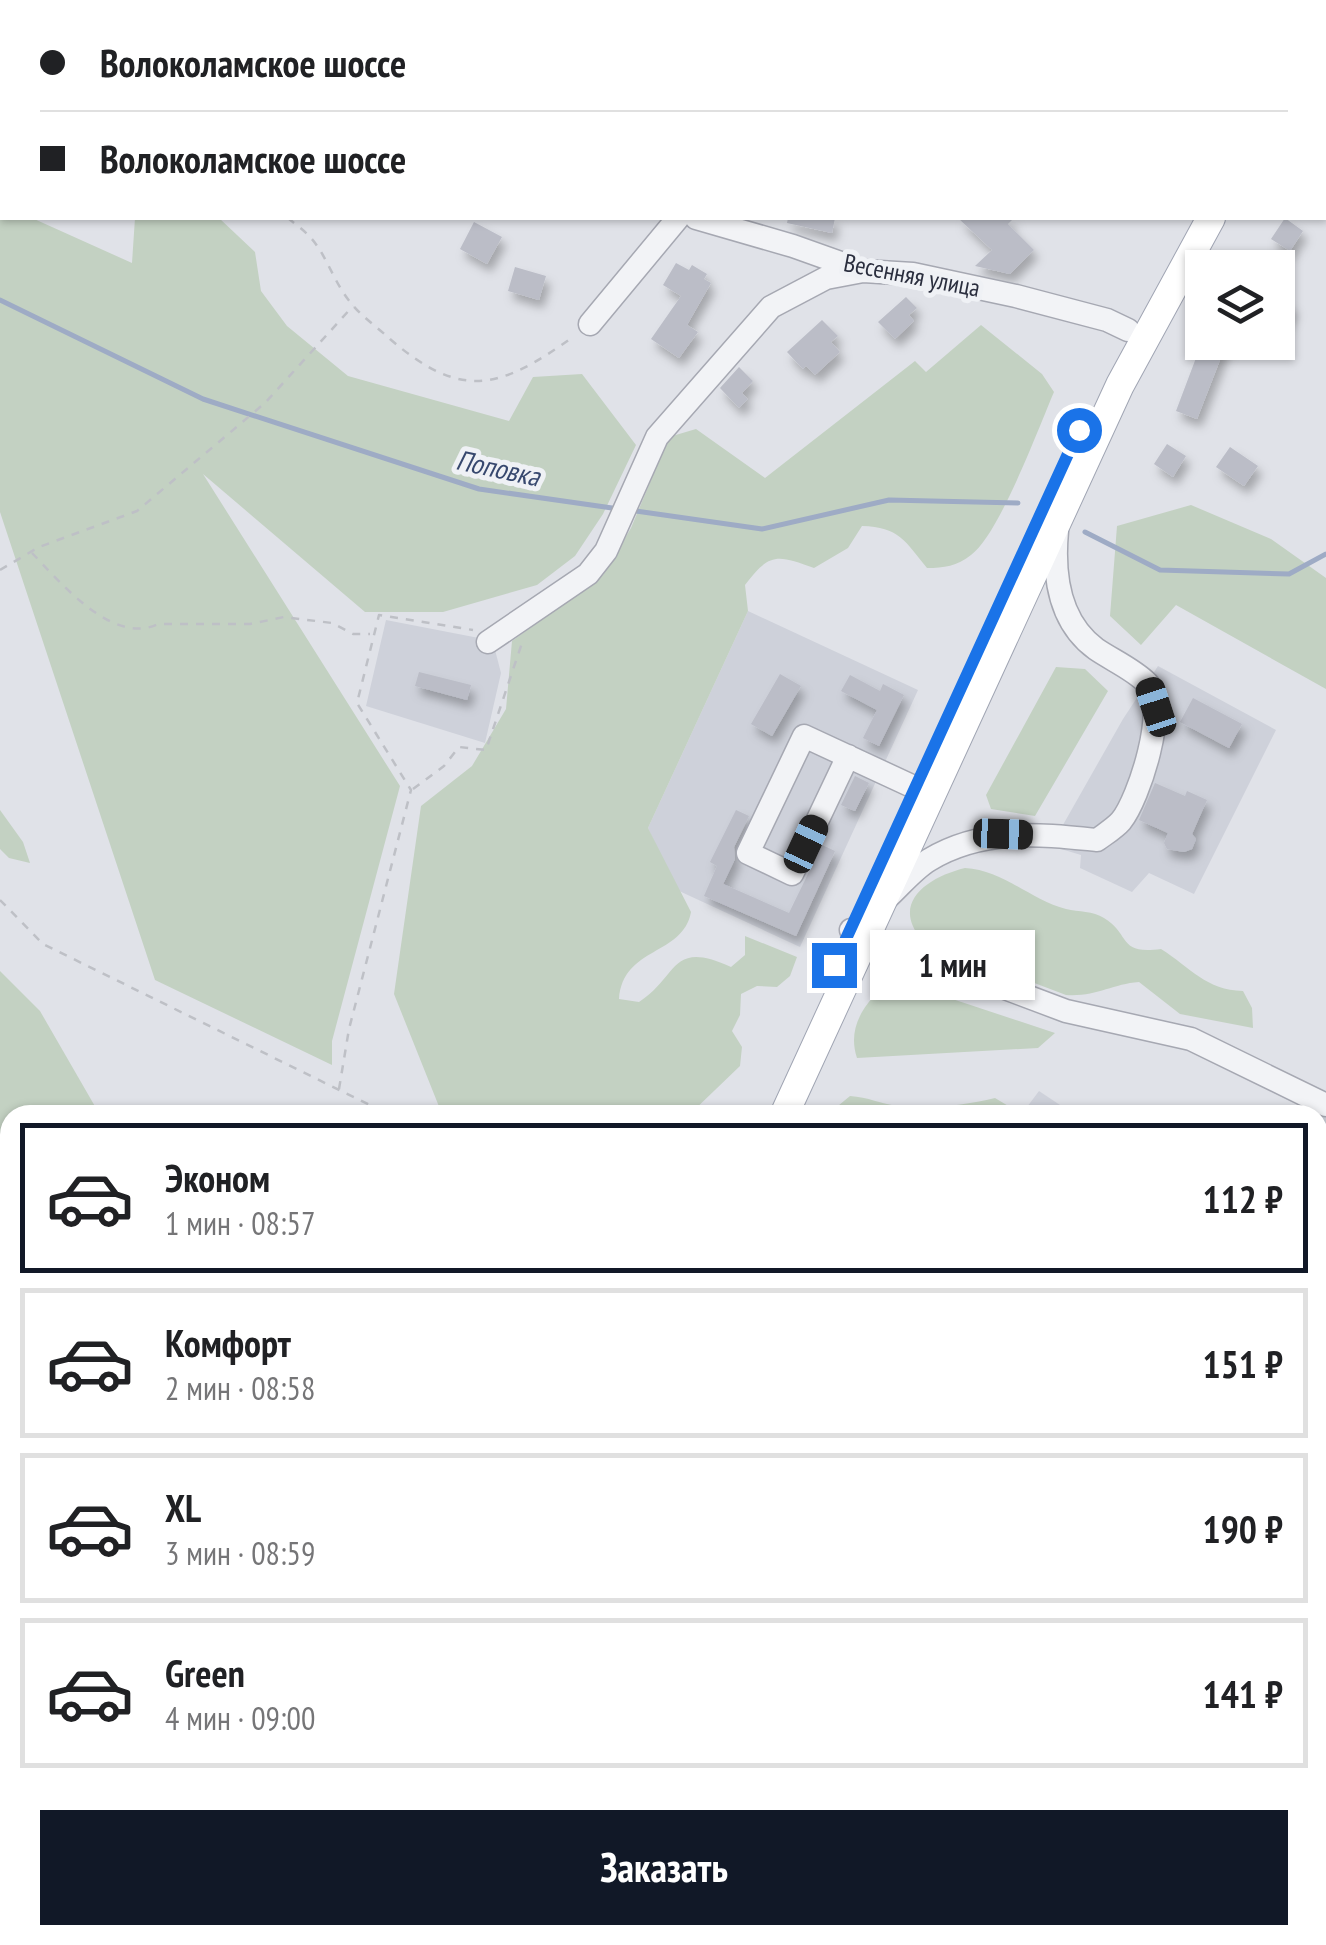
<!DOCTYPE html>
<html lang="ru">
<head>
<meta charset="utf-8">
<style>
  body { margin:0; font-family:"PT Sans Narrow",sans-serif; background:#f2f2f2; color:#202124; height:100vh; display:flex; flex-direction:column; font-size:38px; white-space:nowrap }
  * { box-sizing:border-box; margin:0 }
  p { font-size:32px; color:#757577 }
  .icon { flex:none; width:55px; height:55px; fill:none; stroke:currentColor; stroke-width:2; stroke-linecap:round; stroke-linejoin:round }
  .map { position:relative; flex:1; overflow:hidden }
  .drawer { position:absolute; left:0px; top:1105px; width:1328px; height:840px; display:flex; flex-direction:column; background:#fff; border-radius:30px 30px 0 0; box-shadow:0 2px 8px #0004 }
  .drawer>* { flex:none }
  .banner { position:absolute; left:0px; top:0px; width:1328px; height:220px; box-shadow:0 2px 8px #0004; display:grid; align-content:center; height:220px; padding:0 40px; background:#fff }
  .tools { position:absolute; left:1185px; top:250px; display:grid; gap:20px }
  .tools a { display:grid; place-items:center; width:110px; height:110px; border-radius:0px; background:#fff; box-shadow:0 2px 8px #0004; font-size:50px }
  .end { position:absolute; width:45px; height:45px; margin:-22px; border:12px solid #1a73e8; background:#fff; box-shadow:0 0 0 5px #fff }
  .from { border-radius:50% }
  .bubble { position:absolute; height:70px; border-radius:0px; background:#fff; box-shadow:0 2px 8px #0004; font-size:32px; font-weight:600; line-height:70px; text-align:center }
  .car { position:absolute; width:30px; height:60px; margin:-30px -15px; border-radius:12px; box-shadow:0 0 8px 2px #0007; background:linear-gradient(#222 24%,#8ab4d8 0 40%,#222 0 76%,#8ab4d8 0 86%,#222 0) }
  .banner b { display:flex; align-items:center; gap:35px; height:95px; font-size:38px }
  .banner b+b { border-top:2px solid #e0e0e0 }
  .banner i { width:25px; height:25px; background:#202124 }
  ul { padding:18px 0 0; list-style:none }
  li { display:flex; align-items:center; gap:30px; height:150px; margin:0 20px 15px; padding:0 20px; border:5px solid #e0e0e0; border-radius:0px }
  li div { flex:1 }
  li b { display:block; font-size:38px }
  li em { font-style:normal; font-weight:600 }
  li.selected { border-color:#111827 }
  li>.icon { width:90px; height:90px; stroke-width:1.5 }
  .button { display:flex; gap:20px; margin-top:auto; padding:20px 40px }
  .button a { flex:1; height:115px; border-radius:0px; background:#111827; color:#fff; font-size:40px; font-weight:600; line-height:115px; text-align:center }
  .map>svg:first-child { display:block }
  .built { fill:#ced1da }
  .green { fill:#c3d1c2 }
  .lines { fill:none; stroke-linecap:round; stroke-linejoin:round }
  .stream { stroke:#9eabc5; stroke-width:5 }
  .building { fill:#bbbdc7; filter:url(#shadow) }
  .minor-casing { stroke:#a6a8b2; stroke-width:25 }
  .major-casing { stroke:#a0a5b3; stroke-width:30 }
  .path { stroke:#bec0c6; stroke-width:2.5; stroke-dasharray:8 8; stroke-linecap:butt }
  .minor { stroke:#f2f3f6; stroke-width:22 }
  .major { stroke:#fff; stroke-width:28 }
  .rail-casing { stroke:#7b8090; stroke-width:9 }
  .rail { stroke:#eff1f5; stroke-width:5; stroke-dasharray:15; stroke-linecap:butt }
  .route { stroke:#1a73e8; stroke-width:12 }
  .labels { text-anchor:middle; stroke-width:10; stroke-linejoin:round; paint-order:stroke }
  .street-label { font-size:25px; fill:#2a2e3e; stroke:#eff1f5 }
  .water-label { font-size:28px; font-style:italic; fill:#37486e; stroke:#eff1f5 }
</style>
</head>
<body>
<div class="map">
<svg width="1326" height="1945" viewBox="0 0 1326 1945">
  <defs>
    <filter id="shadow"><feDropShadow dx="4.5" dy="8" stdDeviation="5" flood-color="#0004"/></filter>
  </defs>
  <rect width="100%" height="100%" fill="#e0e2e8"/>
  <!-- built -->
  <path class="built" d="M748 611 918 690 800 947 677 890 648 828Z
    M386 620 484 639 494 646 501 673 485 743 366 706Z
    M1158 666 1276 730 1194 894 1149 873 1132 892 1080 868 1081 855 1051 846 1123 719Z
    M1039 1091 1075 1115H1021Z
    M1326 1101V1412L1318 1423V1116Z
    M1326 1748V1801L1318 1812V1759Z
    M1178 1935H1221L1213 1945H1170Z"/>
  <!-- green -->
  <path class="green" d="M0 203 2 218H32L132 263 135 218H219L255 252 261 291 287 326 348 376 509 421 533 377 582 374 636 445 603 514 575 556 537 585 443 612H365L203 474 400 786 332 1041V1065L155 980 0 512Z
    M981 325 1042 374 1054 392C1039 427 999 535 971 555 957 566 944 568 927 568 905 541 899 527 862 526L848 548 814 568C777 555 770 552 745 585L748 611 648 828 691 912C683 956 623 946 619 999L639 1002C679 976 670 939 731 967L745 955V936L797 957 790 976 777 987 757 986 741 994 740 1015 732 1031 742 1047 740 1066 689 1115H507L487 1107 442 1114 394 994 421 806 472 766 506 709 512 641 603 575 631 528 669 437 696 429 765 478 915 361 926 372Z
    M1191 505 1271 539 1326 578V689L1176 605 1141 645 1110 616 1117 526Z
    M1056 667 1085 669 1108 691 1035 816 991 809 986 795Z
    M0 810 23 842 30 863 9 858 0 849Z
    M965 868C1003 870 1031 900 1066 909 1079 912 1093 911 1104 918 1131 934 1117 955 1161 949 1191 968 1206 990 1243 991L1252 1008 1253 1028 1180 1014 1139 982C1112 984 1096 997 1066 995L923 941C889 903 928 877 965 868Z
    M0 971 40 1011 100 1115H10V1854L0 1864Z
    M892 979 1055 1033 1038 1048 857 1058C846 1025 867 1000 892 979Z
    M850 1096C868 1097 881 1104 898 1106 927 1110 966 1105 995 1098L1010 1107 1008 1115H827Z
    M1326 1412V1660L1318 1664V1423Z
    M10 1918V1935H175L161 1945H0V1928Z
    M324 1935H1088L1081 1945H315Z"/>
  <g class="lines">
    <!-- stream -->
    <path class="stream" d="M0 300 203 399 479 489 619 509
      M629 510 762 529 889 500 1018 503
      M1085 532 1160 570 1289 574 1326 554"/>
  </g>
  <!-- building -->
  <path class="building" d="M788 218H835L832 233 787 223Z
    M958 218H1014L1008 224 1034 250 1010 274 975 266 992 250Z
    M1285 218 1303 231 1290 251 1271 239Z
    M474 222 502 237 487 264 460 249Z
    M676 263 689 270 692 265 707 274 704 279 711 283 687 325 698 332 679 358 651 339 681 296 663 285Z
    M515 267 546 276 539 300 508 291Z
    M906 297 917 308 909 315 914 321 895 339 878 322Z
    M1278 297 1294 307 1278 335Z
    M822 320 838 336 831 342 840 352 815 375 806 366 803 369 787 352Z
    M1202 342H1227L1197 419 1176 411Z
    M739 367 753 381 742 393 748 399 739 408 720 388Z
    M1167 444 1186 456 1173 477 1154 464Z
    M1230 447 1258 466 1244 486 1216 467Z
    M419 672 471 685 467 700 415 686Z
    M780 674 801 686 772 736 751 724Z
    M850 675 880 691 883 684 904 695 879 746 863 738 877 710 841 691Z
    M1193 698 1242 724 1229 748 1180 722Z
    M855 776 869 783 855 811 841 805Z
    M1155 783 1185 796 1187 791 1207 800 1192 834 1196 839 1192 849 1184 852 1167 849 1164 843 1168 833 1139 820Z
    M736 810 749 816 734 847 735 859 723 884 789 913 822 845 835 851 796 936 704 896 717 866 710 862Z"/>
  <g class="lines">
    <!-- minor casing -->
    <g class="minor-casing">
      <path id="minor" d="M262 0 265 2
        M364 2 367 0
        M557 2 559 0
        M845 2 847 0
        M696 218 793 246 863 271 913 274 1016 296 1107 320 1128 330
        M590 324 678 218
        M488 642 588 574 606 551 657 437 771 307 826 278 863 271
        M848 756 792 874 748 853 804 736 916 788
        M888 897C901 885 914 869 929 860 982 828 1038 834 1097 840 1105 834 1115 828 1121 821 1139 799 1169 706 1147 683 1133 669 1112 660 1096 649 1058 621 1053 574 1057 531
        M851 930 1066 1011 1191 1039 1326 1105
        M364 1945 374 1935"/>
    </g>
    <!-- major casing -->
    <g class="major-casing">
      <path id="major" d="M1325 45 1326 44
        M1325 70 1326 69
        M784 1115 1120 385 1211 218
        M218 1945 228 1935
        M244 1945 253 1935"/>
    </g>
    <!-- path -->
    <path class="path" d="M288 218C295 224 304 230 311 238 327 256 334 283 351 303 361 316 377 327 390 339 462 401 500 389 573 337
      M32 553C61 583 113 646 158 624H250L284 617 332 623 353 634H370
      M0 570 39 547 137 511 265 403 353 306
      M413 789 444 766 459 747 486 750 522 643
      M0 900 43 944 390 1115
      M339 1089 349 1029 411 790 357 703 379 615 473 630
      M0 1268 10 1273
      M1318 1694 1326 1693
      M1318 1715V1722
      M1318 1775 1326 1780
      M1318 1825 1326 1814
      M1223 1945 1231 1935"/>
    <!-- minor -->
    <use href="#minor" class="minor"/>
    <!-- major -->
    <use href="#major" class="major"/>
    <!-- rail casing -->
    <g class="rail-casing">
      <path id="rail" d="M1318 1795 1326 1784
        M1182 1945 1190 1935"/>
    </g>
    <!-- rail -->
    <use href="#rail" class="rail"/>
  </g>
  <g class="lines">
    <!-- route -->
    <path class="route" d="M834 965 1079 430"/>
  </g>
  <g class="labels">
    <!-- street labels -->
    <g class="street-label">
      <text transform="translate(912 275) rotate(11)" y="9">Весенняя улица</text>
    </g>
    <!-- water labels -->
    <g class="water-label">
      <text transform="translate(498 468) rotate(12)" y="10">Поповка</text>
    </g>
  </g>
</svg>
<div class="tools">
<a><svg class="icon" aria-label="layers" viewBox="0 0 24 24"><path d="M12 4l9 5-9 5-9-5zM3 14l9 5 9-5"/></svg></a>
</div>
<i class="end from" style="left:1079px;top:430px"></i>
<i class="end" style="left:834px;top:965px"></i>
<div class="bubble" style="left:870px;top:930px;width:165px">1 мин</div>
<i class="car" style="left:1156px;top:707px;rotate:342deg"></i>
<i class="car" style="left:1003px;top:834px;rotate:92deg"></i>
<i class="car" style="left:806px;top:844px;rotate:25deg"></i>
<div class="banner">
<b><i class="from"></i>Волоколамское шоссе</b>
<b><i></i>Волоколамское шоссе</b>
</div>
<section class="drawer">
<ul>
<li class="selected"><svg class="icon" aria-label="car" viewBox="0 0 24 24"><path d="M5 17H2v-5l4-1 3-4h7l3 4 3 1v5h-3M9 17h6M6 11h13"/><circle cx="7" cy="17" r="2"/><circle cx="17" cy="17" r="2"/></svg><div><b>Эконом</b><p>1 мин · 08:57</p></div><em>112 ₽</em></li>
<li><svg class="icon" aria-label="car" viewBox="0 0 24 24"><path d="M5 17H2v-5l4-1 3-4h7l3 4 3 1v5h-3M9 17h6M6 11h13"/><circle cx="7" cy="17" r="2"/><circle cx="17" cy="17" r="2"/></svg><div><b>Комфорт</b><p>2 мин · 08:58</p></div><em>151 ₽</em></li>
<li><svg class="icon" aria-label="car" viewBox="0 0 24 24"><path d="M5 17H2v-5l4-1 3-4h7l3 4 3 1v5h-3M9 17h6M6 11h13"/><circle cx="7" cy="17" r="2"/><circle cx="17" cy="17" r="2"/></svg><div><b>XL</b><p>3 мин · 08:59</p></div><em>190 ₽</em></li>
<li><svg class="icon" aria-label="car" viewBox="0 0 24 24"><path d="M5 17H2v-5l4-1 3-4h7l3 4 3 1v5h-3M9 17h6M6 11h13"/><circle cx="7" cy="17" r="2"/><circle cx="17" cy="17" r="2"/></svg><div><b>Green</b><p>4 мин · 09:00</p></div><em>141 ₽</em></li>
</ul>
<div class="button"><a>Заказать</a></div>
</section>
</div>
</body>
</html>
